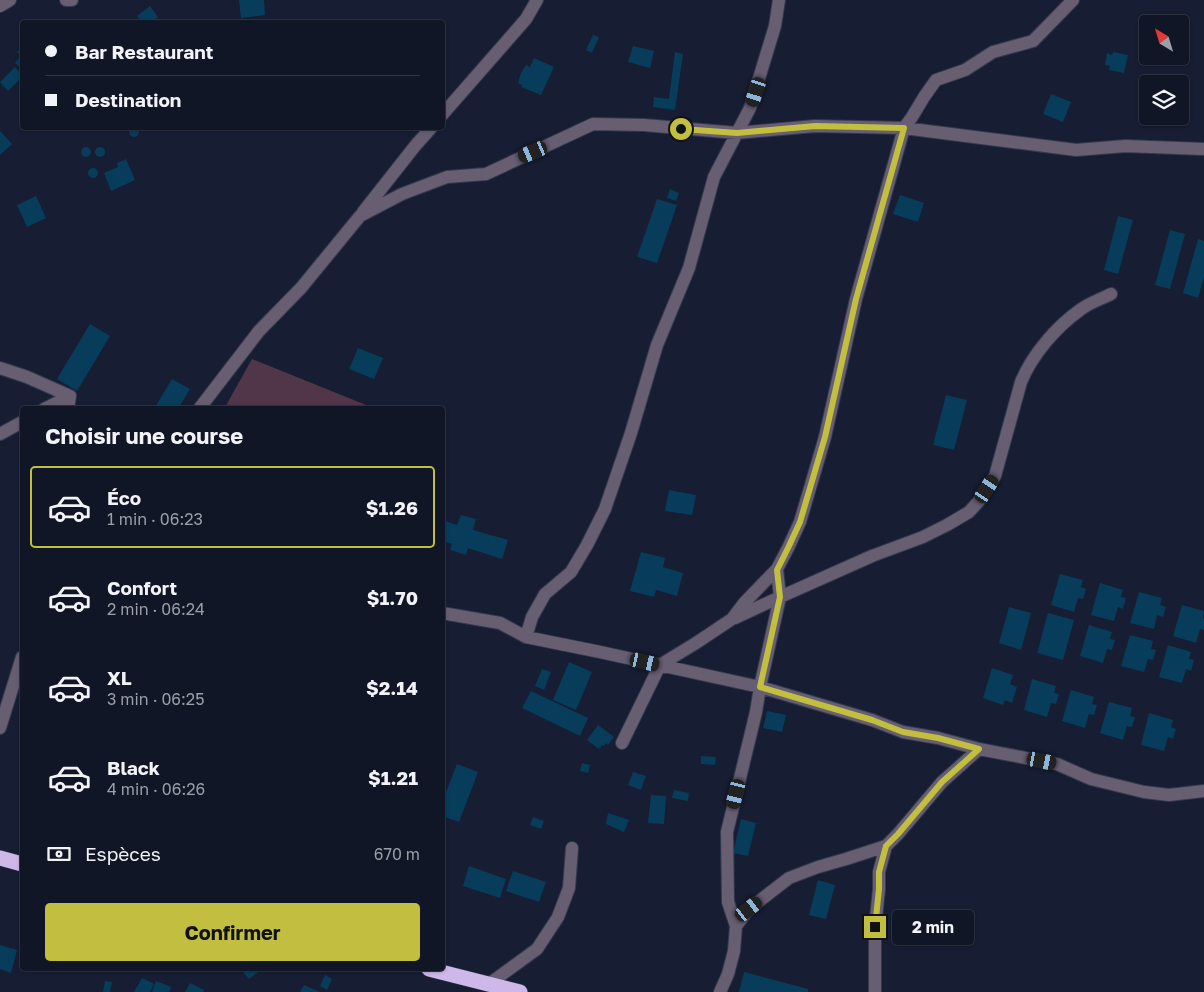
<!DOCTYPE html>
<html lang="fr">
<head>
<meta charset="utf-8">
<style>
  body { margin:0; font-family:"Golos Text",sans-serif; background:#1e2332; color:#f1f3f6; height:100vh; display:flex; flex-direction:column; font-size:19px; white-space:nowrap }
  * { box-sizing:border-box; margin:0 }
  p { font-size:16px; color:#9c9fa7 }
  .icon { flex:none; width:28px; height:28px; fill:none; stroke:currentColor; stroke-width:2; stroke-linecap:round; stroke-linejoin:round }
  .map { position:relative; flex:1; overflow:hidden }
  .side { position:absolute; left:20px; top:406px; width:425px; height:565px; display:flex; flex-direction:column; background:#111626; border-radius:5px; box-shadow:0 1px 4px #0004,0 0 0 1px #303543 }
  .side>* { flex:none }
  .guide { position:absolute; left:20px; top:20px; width:425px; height:110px; border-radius:5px; box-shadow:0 1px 4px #0004,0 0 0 1px #303543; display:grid; align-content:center; height:110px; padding:0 25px; background:#111626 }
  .needle { width:32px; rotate:322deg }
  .buttons { position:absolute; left:1139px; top:15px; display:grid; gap:10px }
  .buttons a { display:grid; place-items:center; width:50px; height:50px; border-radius:5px; background:#111626; box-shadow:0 1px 4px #0004,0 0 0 1px #303543; font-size:25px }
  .end { position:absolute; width:22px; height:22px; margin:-11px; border:6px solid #c1be40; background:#111; box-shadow:0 0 0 2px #111 }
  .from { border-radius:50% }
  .bubble { position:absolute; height:35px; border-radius:5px; background:#111626; box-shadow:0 1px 4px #0004,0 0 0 1px #303543; font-size:16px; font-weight:700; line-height:35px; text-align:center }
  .car { position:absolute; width:15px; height:30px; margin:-15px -8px; border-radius:6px; box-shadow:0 0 4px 1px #0007; background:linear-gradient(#222 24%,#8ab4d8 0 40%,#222 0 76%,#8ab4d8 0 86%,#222 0) }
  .guide b { display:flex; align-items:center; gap:18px; height:48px; font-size:19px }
  .guide b+b { border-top:1px solid #303543 }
  .guide i { width:12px; height:12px; background:#f1f3f6 }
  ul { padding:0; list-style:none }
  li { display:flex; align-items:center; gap:15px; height:82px; margin:0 10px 8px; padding:0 15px; border:2px solid transparent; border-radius:5px }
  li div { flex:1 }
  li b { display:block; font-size:19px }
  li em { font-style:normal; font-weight:700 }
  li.on { border-color:#c1be40 }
  li>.icon { width:45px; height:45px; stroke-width:1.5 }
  h2 { padding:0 25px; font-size:22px; line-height:60px }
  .pay { display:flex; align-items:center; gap:12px; height:55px; padding:0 25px; font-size:19px }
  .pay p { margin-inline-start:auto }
  .button { display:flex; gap:10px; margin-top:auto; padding:10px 25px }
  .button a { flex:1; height:58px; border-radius:5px; background:#c1be40; color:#111; font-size:20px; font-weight:700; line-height:58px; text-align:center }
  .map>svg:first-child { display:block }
  .grass { fill:#513649 }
  .building { fill:#073d5b }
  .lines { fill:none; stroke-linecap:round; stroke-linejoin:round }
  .minor-casing { stroke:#343a4f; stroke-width:14 }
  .highway-casing { stroke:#343a4f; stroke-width:16 }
  .minor { stroke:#675e72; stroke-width:12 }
  .highway { stroke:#ceb7e9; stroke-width:15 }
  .route { stroke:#c1be40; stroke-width:6 }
</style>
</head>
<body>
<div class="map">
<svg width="1204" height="992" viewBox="0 0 1204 992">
  <rect width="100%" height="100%" fill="#171d33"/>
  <!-- grass -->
  <path class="grass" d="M252 359 376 409H224Z"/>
  <!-- building -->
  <path class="building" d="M239 0H264L265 15 241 18Z
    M150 6 158 17 151 22H142L137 16Z
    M593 35 599 37 592 53 586 50Z
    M22 46V69L15 63 21 55 17 52Z
    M633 46 654 51 650 68 628 62Z
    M675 52 683 54 675 110 653 107 654 97 669 99Z
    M1113 52 1128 55 1124 73 1109 70 1110 66 1105 65 1107 53 1112 55Z
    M534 58 554 67 541 95 521 87 522 85 518 83 521 73 526 65 530 67Z
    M15 67 22 75V77L8 91 0 82Z
    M1051 94 1071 102 1063 122 1043 114Z
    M129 132a5 5 0 1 1 10 0a5 5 0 1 1-10 0Z
    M0 131 12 144 0 155Z
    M95 152a5 5 0 1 1 10 0a5 5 0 1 1-10 0Z
    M81 152a5 5 0 1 1 10 0a5 5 0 1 1-10 0Z
    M126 159 135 180 111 191 104 173 118 167 117 163Z
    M88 173a5 5 0 1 1 10 0a5 5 0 1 1-10 0Z
    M670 189 679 193 676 201 667 198Z
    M900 195 924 203 918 222 893 214Z
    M36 196 46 218 27 227 17 205Z
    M657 199 677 205 657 263 637 257Z
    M1118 216 1133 220 1118 274 1104 270Z
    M1170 230 1185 234 1170 289 1155 285Z
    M1198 239 1204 241V277L1198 298 1183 293Z
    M90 324 110 336 77 391 57 379Z
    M358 348 383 358 374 379 349 369Z
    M172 379 190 389 178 409H154Z
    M946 395 967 400 954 450 933 445Z
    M669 490 696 495 692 515 665 511Z
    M461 515 476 519 473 530 508 540 502 559 468 548 466 555 450 550 452 544 442 541V520L457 525Z
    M641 552 665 558 663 567 683 573 677 596 656 590 654 597 630 591Z
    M1060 574 1083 580 1081 587 1086 589 1083 599 1078 598 1074 612 1051 605Z
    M1100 583 1123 590 1121 597 1126 598 1123 609 1118 607 1114 621 1091 615Z
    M1139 592 1162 598 1160 605 1166 607 1163 617 1157 615 1154 629 1130 623Z
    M1182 605 1204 611 1203 618 1204 619V630L1200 629 1196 643 1173 636Z
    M1009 607 1031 613 1021 650 999 643Z
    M1048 613 1074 620 1063 660 1037 653Z
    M1089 625 1112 632 1110 639 1115 640 1112 650 1107 649 1103 663 1080 656Z
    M1130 635 1153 641 1151 649 1156 650 1153 660 1148 659 1144 672 1121 666Z
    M1168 645 1191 652 1189 659 1194 660 1191 671 1186 669 1182 683 1159 677Z
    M569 662 592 672 576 710 553 700Z
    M992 668 1013 675 1010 684 1017 687 1012 703 1005 700 1003 705 983 698Z
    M542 669 551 672 544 690 535 686Z
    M1032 679 1056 686 1054 693 1059 694 1056 704 1051 703 1047 717 1024 710Z
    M1071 690 1094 697 1092 704 1097 705 1094 715 1089 714 1085 728 1062 721Z
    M531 691 588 718 580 736 522 708Z
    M1109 702 1132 708 1130 716 1135 717 1132 727 1127 726 1123 740 1100 733Z
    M767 711 786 715 782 732 763 728Z
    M1149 713 1173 720 1171 727 1176 729 1173 739 1168 737 1164 751 1141 745Z
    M598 725 614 737 608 745 606 743 604 746 602 745 599 749 587 740Z
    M701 756 716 757 715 765 701 764Z
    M582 763 590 765 588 773 580 771Z
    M457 764 478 772 459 822 442 816V802Z
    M633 772 646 776 641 790 628 785Z
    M674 790 689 793 688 801 672 798Z
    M651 795 666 796 664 824 648 823Z
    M608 813 629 820 624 832 606 824Z
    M533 817 544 821 541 829 530 825Z
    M741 819 756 823 748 856 733 853Z
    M469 866 506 879 500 898 463 886Z
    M513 871 546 882 539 902 506 891Z
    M818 880 835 885 826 919 809 915Z
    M0 945 17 950 11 973 0 969Z
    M247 969H262L249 979 243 972Z
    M744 972 808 989V992H739Z
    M325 975 332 979 327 990 320 986Z
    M142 978 154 984 150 992H134Z
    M105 981 112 982 110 992H103Z
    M156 981 171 987 169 992H152Z
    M190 983 204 990 203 992H185Z
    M304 985 320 992H300Z"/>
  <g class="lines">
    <!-- minor casing -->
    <g class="minor-casing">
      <path id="minor" d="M66 0H72
        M0 6 10 0
        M442 115 526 19 537 0
        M363 212 415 146 431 128
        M0 368 27 377 70 396 68 409
        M44 409 70 396
        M199 409 259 331 301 288 360 216 402 194 447 177 486 174 593 124 644 125 737 133 815 126 904 128 1076 150 1125 146 1204 149
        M0 434 22 422
        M442 613 500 623 526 637 600 652 760 687 872 720 903 732 938 738 979 749 1057 764 1091 779 1144 792 1169 795 1204 791
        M735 618 780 597 872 556 923 537 947 525 969 512 979 501 995 476 1021 382C1032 355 1056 327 1080 310 1089 303 1101 299 1111 294
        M526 637 532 617 545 594 571 572 587 545 605 509 631 433 657 345 689 268 714 177 750 108 775 26 779 0
        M0 728 22 657
        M622 743 660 665 696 643 732 619 745 602 777 569 788 548 800 522 825 437 856 299 904 128 912 117 924 97 936 80 965 70 993 52 1033 41 1073 0
        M736 926 749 909 789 878 818 867 846 859 886 846 898 834 942 782 979 749
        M489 984 537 949 558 917 569 888 572 848
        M720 992 728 974 734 951 736 926 728 902 727 832 756 712 760 687 780 597 777 569
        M875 992V927L879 889V872L886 846"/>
    </g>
    <!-- highway casing -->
    <g class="highway-casing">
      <path id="highway" d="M0 858 22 864
        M429 969 520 992"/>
    </g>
    <!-- minor -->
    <use href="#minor" class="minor"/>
    <!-- highway -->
    <use href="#highway" class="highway"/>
  </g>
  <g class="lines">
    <!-- route -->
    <path class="route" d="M681 129 737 133 815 126 904 128 856 299 825 437 800 522 788 548 777 570 780 597 760 687 872 720 903 732 938 738 979 749 942 782 898 834 886 846 879 872V889L875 927"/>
  </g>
</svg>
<div class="buttons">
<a><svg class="needle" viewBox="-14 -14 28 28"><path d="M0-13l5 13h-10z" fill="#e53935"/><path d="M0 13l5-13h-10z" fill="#9c9fa7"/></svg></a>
<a><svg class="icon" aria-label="layers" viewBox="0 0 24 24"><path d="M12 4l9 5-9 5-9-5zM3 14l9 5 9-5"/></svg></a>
</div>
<i class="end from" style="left:681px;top:129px"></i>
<i class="end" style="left:875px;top:927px"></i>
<div class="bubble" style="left:892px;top:910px;width:82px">2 min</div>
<i class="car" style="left:756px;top:92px;rotate:198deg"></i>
<i class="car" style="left:533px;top:152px;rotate:247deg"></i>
<i class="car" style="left:987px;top:489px;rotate:33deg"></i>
<i class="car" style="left:645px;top:662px;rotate:103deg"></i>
<i class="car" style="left:1042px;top:761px;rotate:101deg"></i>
<i class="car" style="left:736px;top:794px;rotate:194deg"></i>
<i class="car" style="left:749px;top:909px;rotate:52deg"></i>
<div class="guide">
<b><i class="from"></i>Bar Restaurant</b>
<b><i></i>Destination</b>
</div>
<section class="side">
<h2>Choisir une course</h2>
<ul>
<li class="on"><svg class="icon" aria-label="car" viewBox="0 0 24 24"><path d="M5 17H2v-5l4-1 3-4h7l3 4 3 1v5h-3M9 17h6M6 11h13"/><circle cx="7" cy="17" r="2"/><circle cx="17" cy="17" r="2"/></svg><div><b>Éco</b><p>1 min · 06:23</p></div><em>$1.26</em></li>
<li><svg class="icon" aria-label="car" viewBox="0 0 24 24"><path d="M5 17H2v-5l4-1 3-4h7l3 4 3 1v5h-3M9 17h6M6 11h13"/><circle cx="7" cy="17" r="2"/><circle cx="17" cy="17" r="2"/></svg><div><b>Confort</b><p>2 min · 06:24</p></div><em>$1.70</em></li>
<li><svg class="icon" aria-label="car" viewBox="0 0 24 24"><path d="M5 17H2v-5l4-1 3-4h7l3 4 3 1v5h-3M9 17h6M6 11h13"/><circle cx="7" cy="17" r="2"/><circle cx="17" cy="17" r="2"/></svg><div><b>XL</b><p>3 min · 06:25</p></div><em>$2.14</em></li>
<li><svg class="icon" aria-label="car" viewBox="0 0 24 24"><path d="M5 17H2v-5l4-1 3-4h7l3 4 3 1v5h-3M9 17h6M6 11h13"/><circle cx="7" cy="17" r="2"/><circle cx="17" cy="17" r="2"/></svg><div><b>Black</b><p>4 min · 06:26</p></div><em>$1.21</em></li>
</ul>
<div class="pay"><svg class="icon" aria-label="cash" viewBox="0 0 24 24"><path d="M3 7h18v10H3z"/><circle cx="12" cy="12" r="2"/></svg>Espèces<p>670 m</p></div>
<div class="button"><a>Confirmer</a></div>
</section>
</div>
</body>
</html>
